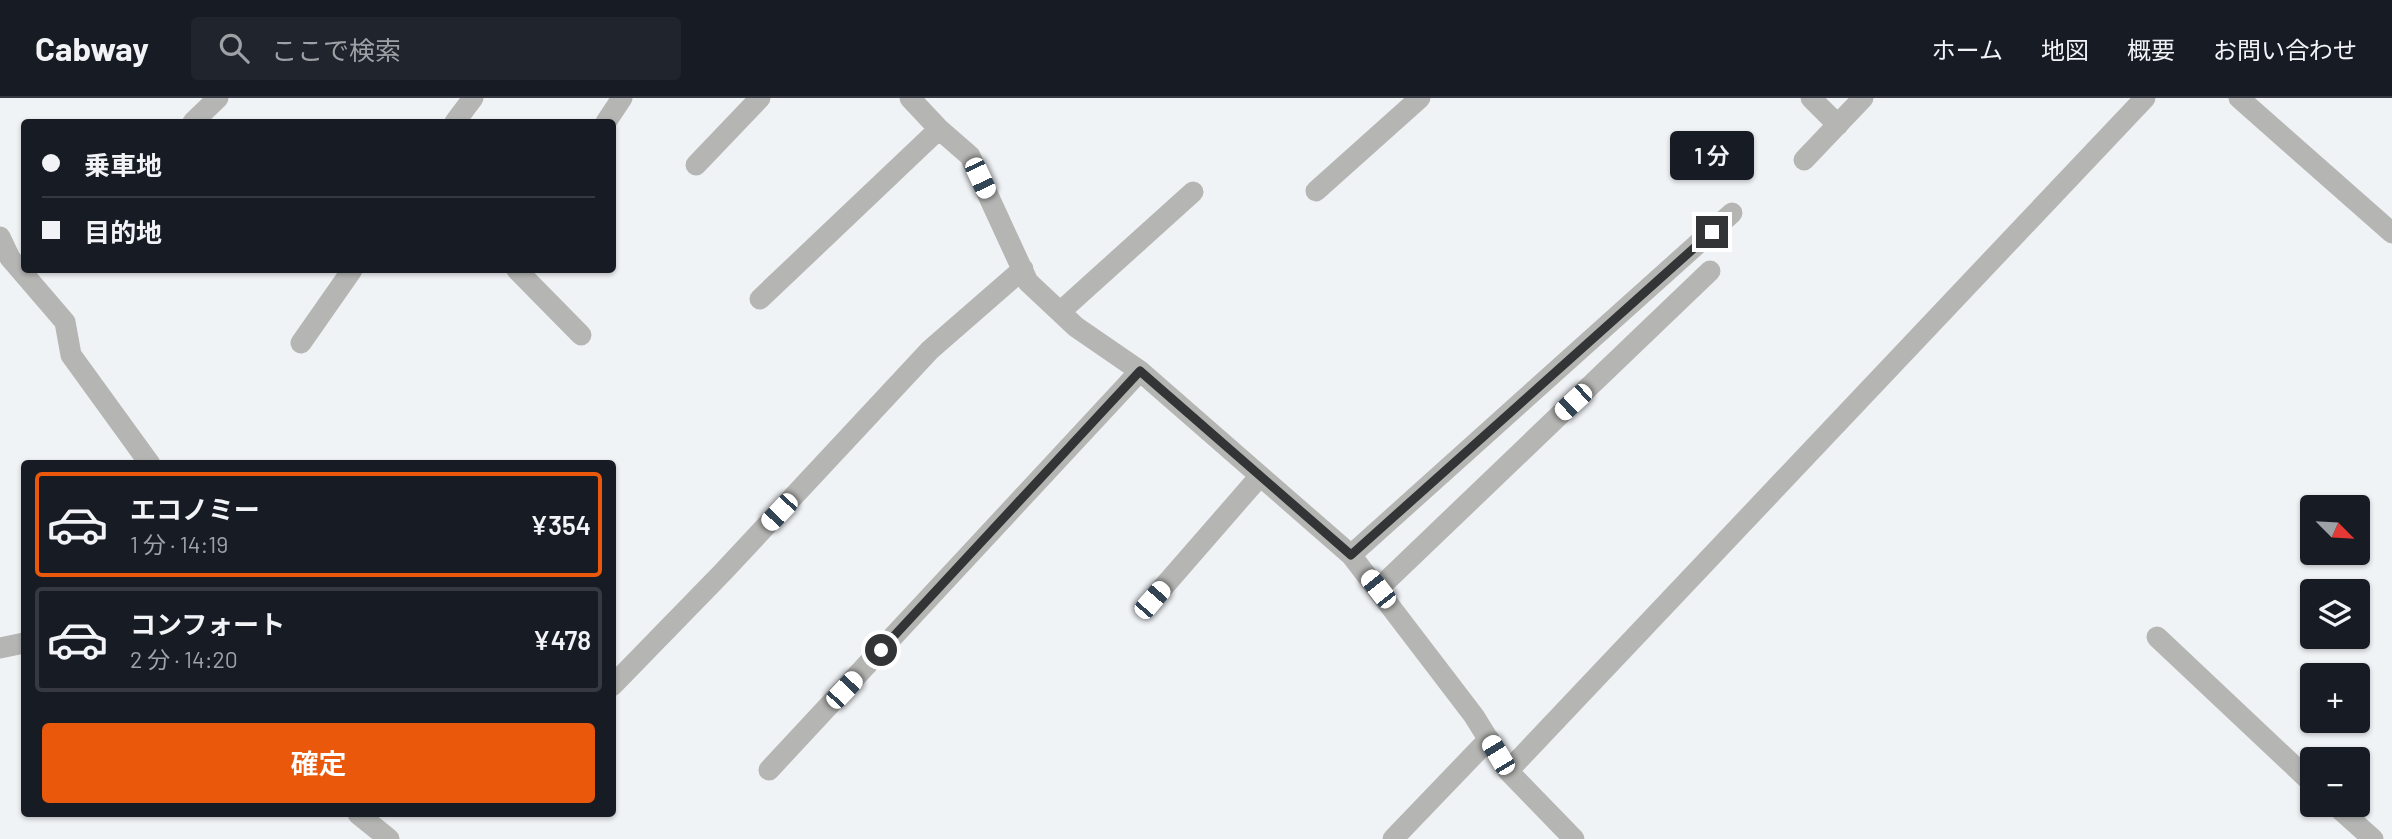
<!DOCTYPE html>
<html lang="ja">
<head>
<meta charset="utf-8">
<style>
  body { margin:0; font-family:Barlow,"Noto Sans JP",sans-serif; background:#20242c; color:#f1f3f6; height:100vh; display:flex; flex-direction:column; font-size:26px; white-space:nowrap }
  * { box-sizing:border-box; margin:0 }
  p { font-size:23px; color:#9ea1a6 }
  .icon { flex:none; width:38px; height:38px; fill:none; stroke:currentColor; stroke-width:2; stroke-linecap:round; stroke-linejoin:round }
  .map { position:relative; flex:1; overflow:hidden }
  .side { position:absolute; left:21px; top:362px; width:595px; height:357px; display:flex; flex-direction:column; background:#171b24; border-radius:7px; box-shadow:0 2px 5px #0004 }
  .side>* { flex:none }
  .top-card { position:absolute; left:21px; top:21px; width:595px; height:154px; border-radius:7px; box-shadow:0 2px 5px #0004; display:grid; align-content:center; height:154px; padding:0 21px; background:#171b24 }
  .needle { width:46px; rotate:114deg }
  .fabs { position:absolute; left:2300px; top:397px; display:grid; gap:14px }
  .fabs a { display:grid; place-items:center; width:70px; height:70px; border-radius:7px; background:#171b24; box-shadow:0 2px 5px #0004; font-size:35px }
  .end { position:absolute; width:32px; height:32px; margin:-16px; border:9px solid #333435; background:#fff; box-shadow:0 0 0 4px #fff }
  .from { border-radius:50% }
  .bubble { position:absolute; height:49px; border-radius:7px; background:#171b24; box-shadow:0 2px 5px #0004; font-size:23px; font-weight:600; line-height:49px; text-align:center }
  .car { position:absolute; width:21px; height:42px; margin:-21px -10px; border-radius:9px; box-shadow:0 0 5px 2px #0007; background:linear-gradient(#fff 24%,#345 0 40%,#fff 0 76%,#345 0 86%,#fff 0) }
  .top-card b { display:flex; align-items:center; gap:24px; height:66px; font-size:26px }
  .top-card b+b { border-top:2px solid #363941 }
  .top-card i { width:18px; height:18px; background:#f1f3f6 }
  ul { padding:12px 0 0; list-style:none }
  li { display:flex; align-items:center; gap:21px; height:105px; margin:0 14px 10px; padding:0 7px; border:4px solid #363941; border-radius:7px }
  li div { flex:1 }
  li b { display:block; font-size:26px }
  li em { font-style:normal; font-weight:600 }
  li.active { border-color:#ea580c }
  li>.icon { width:63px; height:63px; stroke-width:1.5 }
  .action { display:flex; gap:14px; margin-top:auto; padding:14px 21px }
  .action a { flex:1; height:80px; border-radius:7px; background:#ea580c; color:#fff; font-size:28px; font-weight:600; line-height:80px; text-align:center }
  header { display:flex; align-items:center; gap:42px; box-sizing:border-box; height:98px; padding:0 35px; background:#171b24; border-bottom:2px solid #363941 }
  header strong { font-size:33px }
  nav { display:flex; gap:38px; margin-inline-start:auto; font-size:24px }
  .search { width:490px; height:63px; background:#20242c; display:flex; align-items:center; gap:18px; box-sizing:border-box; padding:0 24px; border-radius:7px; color:#9ea1a6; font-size:26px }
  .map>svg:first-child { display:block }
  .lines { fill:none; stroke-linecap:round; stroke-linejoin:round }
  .minor { stroke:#b5b5b3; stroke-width:21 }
  .route { stroke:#333435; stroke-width:9 }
</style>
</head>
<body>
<header>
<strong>Cabway</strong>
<div class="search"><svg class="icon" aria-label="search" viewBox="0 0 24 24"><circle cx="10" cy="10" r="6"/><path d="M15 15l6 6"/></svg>ここで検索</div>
<nav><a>ホーム</a><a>地図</a><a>概要</a><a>お問い合わせ</a></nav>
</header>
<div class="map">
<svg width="2392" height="741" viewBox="0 0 2392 741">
  <rect width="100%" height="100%" fill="#f0f3f6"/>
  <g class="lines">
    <!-- minor -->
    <path class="minor" d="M910 0 939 31 970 58 1028 184 1076 229 1140 273 1351 457 1474 618 1508 673 2145 0
      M1811 0 1838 27
      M2239 0 2392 135
      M193 24 218 0
      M455 24 473 0
      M606 24 622 0
      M1804 62 1863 0
      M696 67 760 0
      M1316 93 1420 0
      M0 139 10 160 65 224 71 257 150 366
      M517 172 581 237
      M760 201 939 31
      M1060 214 1193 94
      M301 245 352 172
      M1351 457 1732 115
      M1378 491 1710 173
      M1152 502 1260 378
      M2157 539 2312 685
      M0 550 24 545
      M612 588 723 474 930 252 1023 171
      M769 672 1140 273
      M1508 673 1574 741
      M2335 707 2373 741
      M358 716 389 741
      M1393 741 1489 641"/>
  </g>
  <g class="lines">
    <!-- route -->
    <path class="route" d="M881 552 1140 273 1351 457 1712 134"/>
  </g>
</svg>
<div class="fabs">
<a><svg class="needle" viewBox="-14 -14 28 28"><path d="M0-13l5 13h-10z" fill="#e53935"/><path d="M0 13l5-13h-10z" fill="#9ea1a6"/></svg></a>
<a><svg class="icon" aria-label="layers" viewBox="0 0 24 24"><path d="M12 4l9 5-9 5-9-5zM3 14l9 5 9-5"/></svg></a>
<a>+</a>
<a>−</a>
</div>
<i class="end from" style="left:881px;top:552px"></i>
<i class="end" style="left:1712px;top:134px"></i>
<div class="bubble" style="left:1670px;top:33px;width:84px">1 分</div>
<i class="car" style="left:980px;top:80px;rotate:155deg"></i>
<i class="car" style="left:1573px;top:304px;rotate:227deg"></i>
<i class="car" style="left:779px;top:414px;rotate:223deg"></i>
<i class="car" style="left:1378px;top:491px;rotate:322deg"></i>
<i class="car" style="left:1152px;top:502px;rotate:41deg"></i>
<i class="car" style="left:844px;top:592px;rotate:43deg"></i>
<i class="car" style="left:1498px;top:657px;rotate:329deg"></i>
<div class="top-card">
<b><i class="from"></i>乗車地</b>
<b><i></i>目的地</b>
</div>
<section class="side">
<ul>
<li class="active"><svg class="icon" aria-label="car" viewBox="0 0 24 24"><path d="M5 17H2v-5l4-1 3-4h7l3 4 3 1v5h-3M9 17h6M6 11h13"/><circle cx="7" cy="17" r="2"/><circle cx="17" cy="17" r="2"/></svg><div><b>エコノミー</b><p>1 分 · 14:19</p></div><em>¥354</em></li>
<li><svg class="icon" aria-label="car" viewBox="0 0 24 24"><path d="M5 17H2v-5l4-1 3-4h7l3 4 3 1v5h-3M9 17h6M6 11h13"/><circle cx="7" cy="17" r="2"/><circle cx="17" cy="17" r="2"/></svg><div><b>コンフォート</b><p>2 分 · 14:20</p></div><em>¥478</em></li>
</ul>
<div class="action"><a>確定</a></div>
</section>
</div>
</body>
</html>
